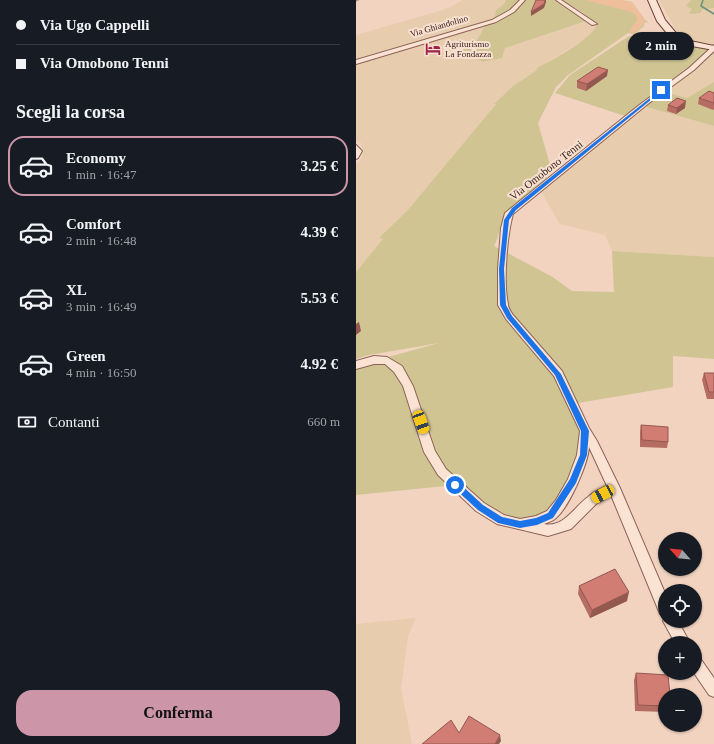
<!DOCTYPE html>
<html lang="it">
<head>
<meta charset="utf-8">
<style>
  body { margin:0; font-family:"Times New Roman",serif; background:#20242c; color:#f1f3f6; height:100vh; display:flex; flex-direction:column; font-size:15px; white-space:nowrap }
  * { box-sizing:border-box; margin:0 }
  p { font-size:13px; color:#9ea1a6 }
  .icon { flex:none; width:22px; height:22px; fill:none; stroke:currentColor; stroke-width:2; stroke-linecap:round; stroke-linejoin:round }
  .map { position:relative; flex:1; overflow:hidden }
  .details { display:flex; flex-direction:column; background:#171b24; width:356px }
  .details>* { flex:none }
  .top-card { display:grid; align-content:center; height:88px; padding:0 16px; background:#171b24 }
  .needle { width:26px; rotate:297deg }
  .fabs { position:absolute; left:302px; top:532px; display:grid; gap:8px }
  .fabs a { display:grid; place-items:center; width:44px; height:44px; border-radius:50%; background:#171b24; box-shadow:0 1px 3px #0004; font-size:20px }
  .end { position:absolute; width:18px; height:18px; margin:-9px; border:5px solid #1a73e8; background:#fff; box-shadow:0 0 0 2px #fff }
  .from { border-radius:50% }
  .bubble { position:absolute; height:28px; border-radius:14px; background:#171b24; box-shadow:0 1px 3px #0004; font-size:13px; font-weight:800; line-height:28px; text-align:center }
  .car { position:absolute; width:12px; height:24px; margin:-12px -6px; border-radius:5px; box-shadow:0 0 3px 1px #0007; background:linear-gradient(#f5c518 24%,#345 0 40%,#f5c518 0 76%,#345 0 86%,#f5c518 0) }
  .top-card b { display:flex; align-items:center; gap:14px; height:38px; font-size:15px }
  .top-card b+b { border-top:1px solid #363941 }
  .top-card i { width:10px; height:10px; background:#f1f3f6 }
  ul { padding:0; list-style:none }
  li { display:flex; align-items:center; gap:12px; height:60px; margin:0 8px 6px; padding:0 8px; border:2px solid transparent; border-radius:16px }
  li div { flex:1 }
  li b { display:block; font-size:15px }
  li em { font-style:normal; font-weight:800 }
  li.active { border-color:#cc95a8 }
  li>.icon { width:36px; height:36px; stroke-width:1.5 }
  h2 { padding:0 16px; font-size:18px; line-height:48px }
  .pay { display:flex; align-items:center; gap:10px; height:44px; padding:0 16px; font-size:15px }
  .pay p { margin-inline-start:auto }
  .cta { display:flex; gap:8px; margin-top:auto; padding:8px 16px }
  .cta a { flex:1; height:46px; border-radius:16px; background:#cc95a8; color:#111; font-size:16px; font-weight:800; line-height:46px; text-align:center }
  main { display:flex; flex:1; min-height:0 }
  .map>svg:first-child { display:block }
  .farmland { fill:#e7ccad }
  .green { fill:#d0c493 }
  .sand { fill:#efbf9b }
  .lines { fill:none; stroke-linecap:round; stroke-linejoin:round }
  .stream { stroke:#6a927b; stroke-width:1.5 }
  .street-casing { stroke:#8c6257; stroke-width:2 }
  .secondary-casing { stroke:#6d443a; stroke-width:2 }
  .path { stroke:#8c6257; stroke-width:1; stroke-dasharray:1.5 1; stroke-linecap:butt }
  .street { fill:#fbe3d4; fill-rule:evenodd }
  .secondary { fill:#fbe3d4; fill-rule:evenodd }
  .wall { fill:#b56c63 }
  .shaded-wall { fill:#935850 }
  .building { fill:#d27d73; stroke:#935850 }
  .route { fill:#1a73e8 }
  .labels { text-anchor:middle; stroke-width:4; stroke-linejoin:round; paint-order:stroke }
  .far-street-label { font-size:9px; fill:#3a211c; stroke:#f8e0d0 }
  .far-poi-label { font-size:9px; fill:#3a211c; stroke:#f8e0d0; text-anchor:start }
  .street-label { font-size:11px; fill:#3a211c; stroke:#f8e0d0 }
</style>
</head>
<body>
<main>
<section class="details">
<div class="top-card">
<b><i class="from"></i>Via Ugo Cappelli</b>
<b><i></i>Via Omobono Tenni</b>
</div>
<h2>Scegli la corsa</h2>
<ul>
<li class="active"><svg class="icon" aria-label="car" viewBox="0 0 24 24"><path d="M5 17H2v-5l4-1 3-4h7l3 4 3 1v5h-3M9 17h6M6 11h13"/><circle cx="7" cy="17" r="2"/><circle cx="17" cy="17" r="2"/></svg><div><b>Economy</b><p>1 min · 16:47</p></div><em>3.25 €</em></li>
<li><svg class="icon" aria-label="car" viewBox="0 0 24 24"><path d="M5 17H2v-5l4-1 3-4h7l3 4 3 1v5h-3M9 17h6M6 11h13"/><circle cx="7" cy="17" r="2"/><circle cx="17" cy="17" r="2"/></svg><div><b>Comfort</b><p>2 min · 16:48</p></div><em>4.39 €</em></li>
<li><svg class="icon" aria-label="car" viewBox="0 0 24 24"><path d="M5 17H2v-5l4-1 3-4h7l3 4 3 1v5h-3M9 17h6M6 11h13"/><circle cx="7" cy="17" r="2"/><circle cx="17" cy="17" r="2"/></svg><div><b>XL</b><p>3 min · 16:49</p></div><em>5.53 €</em></li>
<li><svg class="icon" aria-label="car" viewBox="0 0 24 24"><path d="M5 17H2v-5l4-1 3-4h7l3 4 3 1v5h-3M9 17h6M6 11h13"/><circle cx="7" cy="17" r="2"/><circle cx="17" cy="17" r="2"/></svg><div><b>Green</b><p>4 min · 16:50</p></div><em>4.92 €</em></li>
</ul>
<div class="pay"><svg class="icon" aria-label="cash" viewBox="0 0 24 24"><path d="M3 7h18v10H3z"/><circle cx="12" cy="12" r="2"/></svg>Contanti<p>660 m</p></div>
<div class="cta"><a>Conferma</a></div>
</section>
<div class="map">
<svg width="358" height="744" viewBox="0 0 358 744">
  <rect width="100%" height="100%" fill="#f1d3c0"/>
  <!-- farmland -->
  <path class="farmland" d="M107 0H150L148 4 140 10 139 16 130 24 121 40 107 49 127 62 146 58 149 48 233 20 239 22 241 26 231 37 166 79 147 95 51 211 24 238 27 239 0 272V164L6 158 7 150 5 143 0 141V35L90 9Z
    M303 0H335L332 4 358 0V49L325 40Z
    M358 53V82L331 98 306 91Z
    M286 106 358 126V257L256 251 249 235 204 224 183 188Z
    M60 618 52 636 45 688 56 744H0V624Z"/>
  <!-- green -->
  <path class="green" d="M150 0H202L233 20 149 48 146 58 127 62 107 50 121 40 130 24 139 16 140 10 148 4Z
    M206 0H265L276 2 289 20 293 23 289 22 288 26 278 34 272 33 212 75 200 87 182 123 195 168 190 179 150 212C144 222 144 235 138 246L195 276 216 291 258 292 256 251 358 257V359L317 356V387L216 404 229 431 217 481 195 515 164 524 145 520 99 485 0 495V366L83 343 13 355 0 359V272L27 239 23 238 51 211 140 104H138L157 86 182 69H179C197 60 230 42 241 26L239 22 237 23 226 12Z
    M335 0H358V8L347 9 344 13 334 14 333 13 336 9 330 6Z
    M273 36 321 41 358 49V53L306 91 331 98 358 82V126L287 106 272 117 199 93 214 75Z"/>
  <!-- sand -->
  <path class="sand" d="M229 0H265L276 2 289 20 288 24 277 34 273 30 281 21 280 15 276 12Z"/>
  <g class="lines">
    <!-- stream -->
    <path class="stream" d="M347 0 345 6 358 14"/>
    <!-- street casing -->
    <g class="street-casing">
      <path id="street" d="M164 0H169L158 12 140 22 0 64V60L136 20 154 10Z
        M200 0H205L241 24 236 25Z
        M283 35 322 39 325 41 322 43 281 38 280 37Z
        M358 45V51L338 70 293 103 157 214C151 236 147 281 152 304 152 308 155 312 157 315L206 371 233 428 241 441 264 488 309 593V616L304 614 255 495 240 504 215 529 192 536 141 524 120 511 82 475 68 452 47 386 38 372 29 364H18L0 369V361L18 356 31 357 46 366 57 386 79 451 90 469 128 503 148 515 164 519 180 516 191 511 200 500 212 479 221 455 224 431 198 376 150 319 142 305V269L145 228 149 213 282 106 333 68ZM233 447 251 486C245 489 237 492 232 497 218 507 208 528 188 524 192 522 197 521 200 518 213 507 232 464 233 447Z
        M0 145 6 151 2 158 0 159Z
        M309 617V621H322L334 643H319L307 621Z
        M339 656 344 658 358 678V697L353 695 338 673H339Z"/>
    </g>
    <!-- secondary casing -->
    <g class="secondary-casing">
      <path id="secondary" d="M292 0H300L309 20 325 39 358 46V50L319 43 301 21Z"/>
    </g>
    <!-- path -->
    <path class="path" d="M0 1 3 0"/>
    <!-- street -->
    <use href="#street" class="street"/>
    <!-- secondary -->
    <use href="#secondary" class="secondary"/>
  </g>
  <!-- wall -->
  <path class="wall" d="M251 76 230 91 221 88V81Z
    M358 93V109L357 110 342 104 343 98Z
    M312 105 329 108 320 114 311 111Z
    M348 373H358V399H351L346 380Z
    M285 425 312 442 311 448 284 447V432Z
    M223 586 271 601 234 618 222 594Z
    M280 673 309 695V712L279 711 278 680Z"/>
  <!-- shaded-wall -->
  <path class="shaded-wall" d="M189 0H190V2L188 8 175 16V12Z
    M252 70 251 76 230 91 231 84Z
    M330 101 329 108 320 114 321 108Z
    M3 322 5 331 0 335V324Z
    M273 592 271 601 234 618 236 610Z
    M144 735 145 741 143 744H139Z"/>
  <!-- building -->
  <path class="building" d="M180 0H189L188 4 175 12Z
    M242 67 252 70 231 84 221 81Z
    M353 91 358 93V103L343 98Z
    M321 98 330 101 321 108 312 105Z
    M348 373H358V392H353Z
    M285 425 312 427V442L286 440Z
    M259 569 273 592 236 610 223 586Z
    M280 673 312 675 314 695H309V706L282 705Z
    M113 716 144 735 139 744H66L95 720 103 733Z"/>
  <!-- route -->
  <path class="route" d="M304 90H307L160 210 153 220 148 269 150 305 156 316 205 374 233 431 231 455 220 483 197 518 181 525 164 528 142 523 122 510 97 487V482H102L127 505 146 517 164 521 180 518 192 513 214 479 224 455 225 431 199 375 151 318 144 305 143 269 148 220 156 208Z"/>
  <!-- icons -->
  <defs>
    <g id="hotel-bare" transform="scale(1.2)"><path d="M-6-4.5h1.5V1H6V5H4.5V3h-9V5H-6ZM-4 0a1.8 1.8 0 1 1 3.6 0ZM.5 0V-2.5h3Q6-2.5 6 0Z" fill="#9f2249" stroke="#f8e0d0" stroke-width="2.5" paint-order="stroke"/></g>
  </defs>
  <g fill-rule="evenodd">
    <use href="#hotel-bare" x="77" y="49"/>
  </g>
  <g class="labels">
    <!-- far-street labels -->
    <g class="far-street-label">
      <text transform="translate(83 26) rotate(-16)" y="3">Via Ghiandolino</text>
    </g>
    <!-- far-poi labels -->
    <g class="far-poi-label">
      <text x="89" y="47">Agriturismo<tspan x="89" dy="10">La Fondazza</tspan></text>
    </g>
    <!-- street labels -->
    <g class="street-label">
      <text transform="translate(190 170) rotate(-38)" y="4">Via Omobono Tenni</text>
    </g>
  </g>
</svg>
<div class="fabs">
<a><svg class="needle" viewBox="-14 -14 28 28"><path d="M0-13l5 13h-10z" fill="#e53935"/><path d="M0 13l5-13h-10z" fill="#9ea1a6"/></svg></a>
<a><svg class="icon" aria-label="locate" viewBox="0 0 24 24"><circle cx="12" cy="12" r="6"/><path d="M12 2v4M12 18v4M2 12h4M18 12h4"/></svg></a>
<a>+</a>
<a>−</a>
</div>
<i class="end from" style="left:99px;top:485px"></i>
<i class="end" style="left:305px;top:90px"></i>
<div class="bubble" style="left:272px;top:32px;width:66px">2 min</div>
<i class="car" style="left:65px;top:422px;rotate:160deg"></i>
<i class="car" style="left:247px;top:494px;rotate:242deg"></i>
</div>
</main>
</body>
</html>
